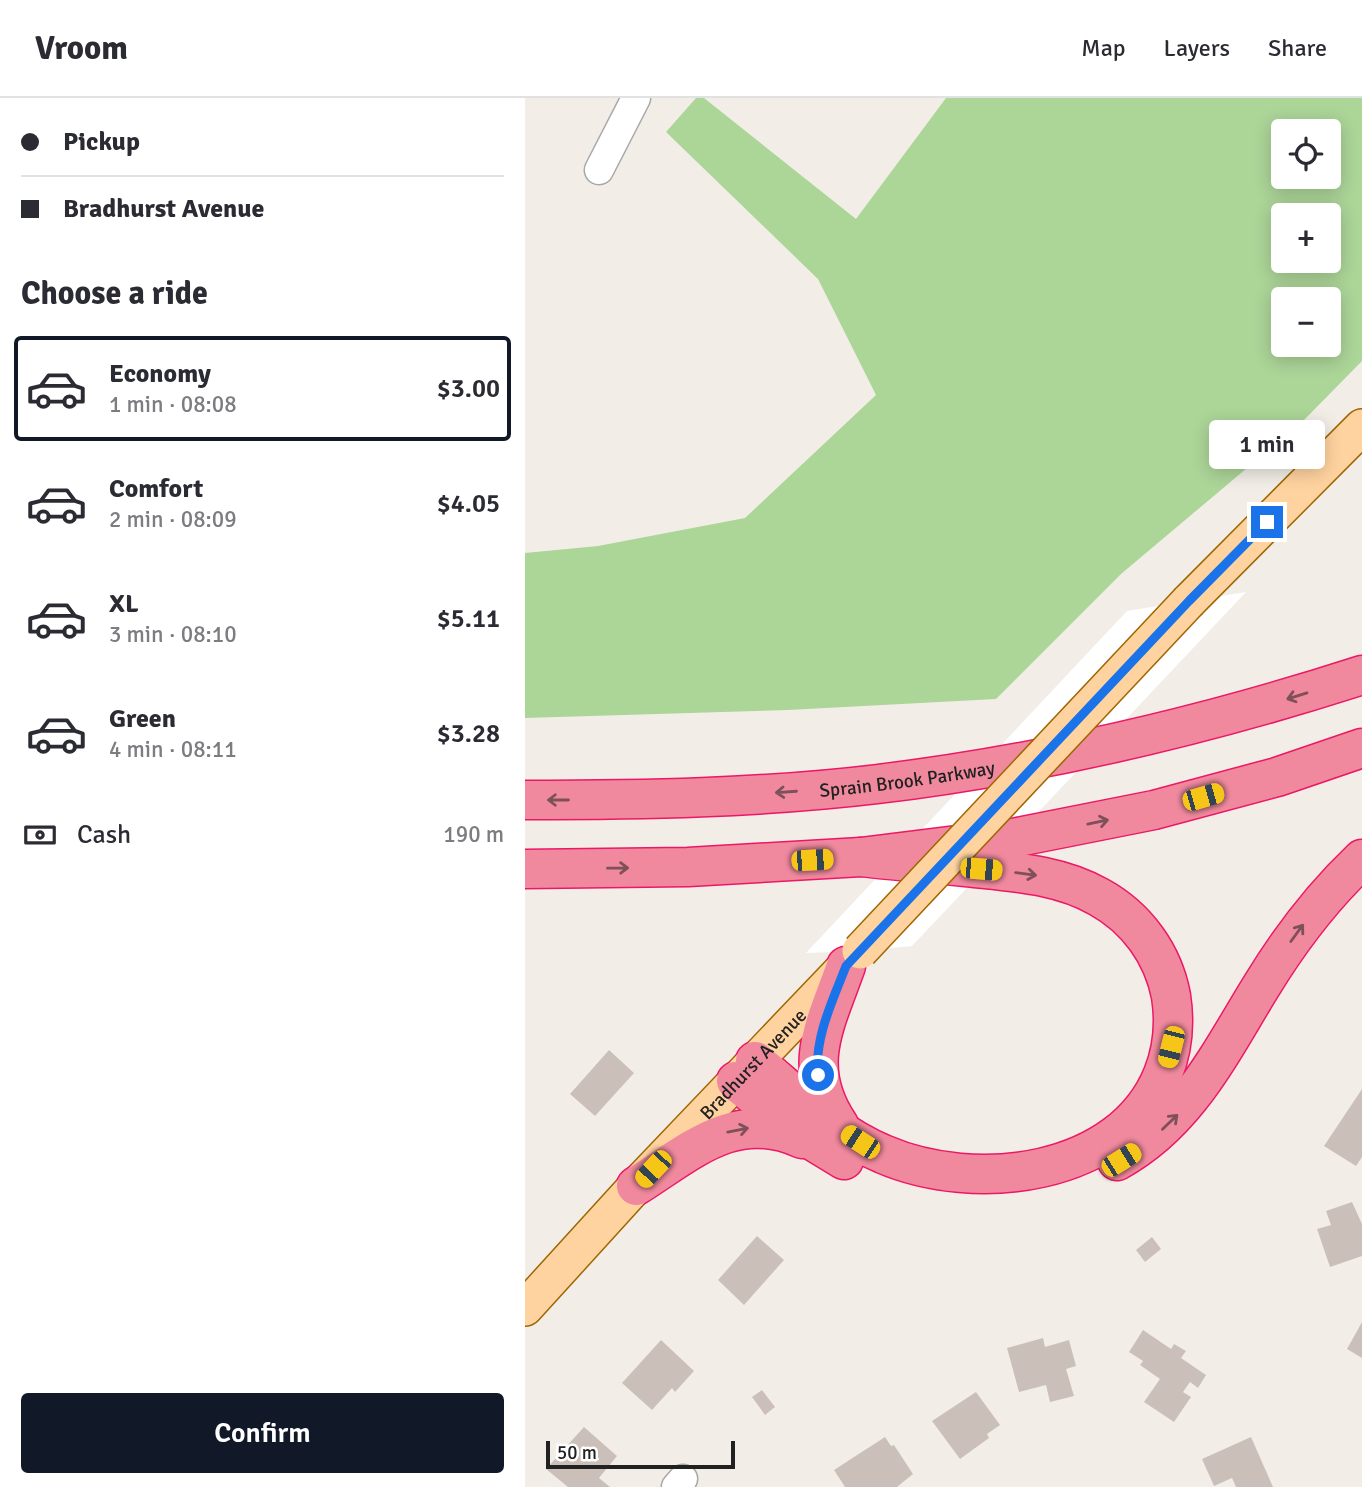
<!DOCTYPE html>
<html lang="en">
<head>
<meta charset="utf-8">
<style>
  body { margin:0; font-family:Signika,sans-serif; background:#f2f2f3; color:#2b2b33; height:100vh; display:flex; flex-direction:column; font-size:26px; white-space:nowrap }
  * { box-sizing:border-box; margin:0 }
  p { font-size:23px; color:#7c7c81 }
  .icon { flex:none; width:38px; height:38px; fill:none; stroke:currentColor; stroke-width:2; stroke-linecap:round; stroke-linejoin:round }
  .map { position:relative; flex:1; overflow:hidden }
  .details { display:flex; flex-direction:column; background:#fff; width:525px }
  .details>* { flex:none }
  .hud { display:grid; align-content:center; height:154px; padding:0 21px; background:#fff }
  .tools { position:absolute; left:746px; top:21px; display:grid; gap:14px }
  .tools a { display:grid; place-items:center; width:70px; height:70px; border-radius:7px; background:#fff; box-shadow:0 4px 18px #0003; font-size:35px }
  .scale { position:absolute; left:21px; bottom:18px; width:189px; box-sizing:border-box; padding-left:7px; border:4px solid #212121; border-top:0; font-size:19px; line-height:24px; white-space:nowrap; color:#212121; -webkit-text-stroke:5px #fff; paint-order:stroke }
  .end { position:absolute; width:32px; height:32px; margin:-16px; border:9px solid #1a73e8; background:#fff; box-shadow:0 0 0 4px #fff }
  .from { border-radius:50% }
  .bubble { position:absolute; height:49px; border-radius:7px; background:#fff; box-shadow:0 4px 18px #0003; font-size:23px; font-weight:600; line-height:49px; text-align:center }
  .car { position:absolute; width:21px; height:42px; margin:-21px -10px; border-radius:9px; box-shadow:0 0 5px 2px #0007; background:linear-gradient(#f5c518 24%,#345 0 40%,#f5c518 0 76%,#345 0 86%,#f5c518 0) }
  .hud b { display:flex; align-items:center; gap:24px; height:66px; font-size:26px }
  .hud b+b { border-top:2px solid #e1e1e2 }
  .hud i { width:18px; height:18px; background:#2b2b33 }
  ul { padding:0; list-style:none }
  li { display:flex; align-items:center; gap:21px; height:105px; margin:0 14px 10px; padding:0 7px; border:4px solid transparent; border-radius:7px }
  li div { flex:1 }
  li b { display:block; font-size:26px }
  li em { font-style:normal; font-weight:600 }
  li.current { border-color:#111827 }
  li>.icon { width:63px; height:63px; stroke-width:1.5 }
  h2 { padding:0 21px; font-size:32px; line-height:84px }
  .pay { display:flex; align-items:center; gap:18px; height:77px; padding:0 21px; font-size:26px }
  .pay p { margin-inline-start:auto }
  .cta { display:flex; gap:14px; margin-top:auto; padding:14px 21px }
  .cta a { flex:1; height:80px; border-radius:7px; background:#111827; color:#fff; font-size:28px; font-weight:600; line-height:80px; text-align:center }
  header { display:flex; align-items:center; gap:42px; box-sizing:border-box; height:98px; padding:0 35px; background:#fff; border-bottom:2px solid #e1e1e2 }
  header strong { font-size:33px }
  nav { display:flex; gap:38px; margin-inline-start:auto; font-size:24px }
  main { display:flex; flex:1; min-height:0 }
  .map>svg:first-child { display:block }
  .forest { fill:#acd598; fill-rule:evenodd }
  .pier { fill:#fff }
  .building { fill:#cbc0b9 }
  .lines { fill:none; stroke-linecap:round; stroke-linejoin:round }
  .minor-casing { stroke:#a8a8a8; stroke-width:31 }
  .major-casing { stroke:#9e6600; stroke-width:38 }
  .highway-casing { stroke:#ec1866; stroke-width:41 }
  .minor { stroke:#fff; stroke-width:28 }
  .major { stroke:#ffd39f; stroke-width:35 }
  .highway { stroke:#f0899e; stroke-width:38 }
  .major-bridge-casing { stroke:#9e6600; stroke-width:38; stroke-linecap:butt }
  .major-bridge { stroke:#ffd39f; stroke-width:35 }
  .oneway { stroke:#7e5059 }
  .route { stroke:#1a73e8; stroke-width:9 }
  .labels { text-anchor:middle; stroke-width:5; stroke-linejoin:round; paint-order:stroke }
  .street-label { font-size:19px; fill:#212121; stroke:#fff }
</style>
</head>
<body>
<header>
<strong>Vroom</strong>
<nav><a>Map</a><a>Layers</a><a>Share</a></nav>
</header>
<main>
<section class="details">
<div class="hud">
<b><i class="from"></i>Pickup</b>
<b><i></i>Bradhurst Avenue</b>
</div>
<h2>Choose a ride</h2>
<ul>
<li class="current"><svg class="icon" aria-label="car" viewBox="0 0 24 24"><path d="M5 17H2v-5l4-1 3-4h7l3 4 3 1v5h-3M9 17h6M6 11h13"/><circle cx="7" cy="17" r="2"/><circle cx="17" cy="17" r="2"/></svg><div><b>Economy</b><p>1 min · 08:08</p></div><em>$3.00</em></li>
<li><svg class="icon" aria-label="car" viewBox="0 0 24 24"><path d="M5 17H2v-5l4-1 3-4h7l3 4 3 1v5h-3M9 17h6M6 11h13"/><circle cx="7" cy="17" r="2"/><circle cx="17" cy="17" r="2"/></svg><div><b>Comfort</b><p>2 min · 08:09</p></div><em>$4.05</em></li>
<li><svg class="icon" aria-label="car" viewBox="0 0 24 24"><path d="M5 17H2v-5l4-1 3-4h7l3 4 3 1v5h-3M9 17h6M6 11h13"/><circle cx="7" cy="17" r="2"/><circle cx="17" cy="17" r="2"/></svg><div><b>XL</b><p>3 min · 08:10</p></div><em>$5.11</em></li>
<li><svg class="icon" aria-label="car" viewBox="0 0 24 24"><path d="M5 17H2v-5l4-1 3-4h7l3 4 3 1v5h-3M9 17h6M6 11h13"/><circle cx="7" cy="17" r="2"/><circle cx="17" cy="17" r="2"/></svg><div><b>Green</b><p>4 min · 08:11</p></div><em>$3.28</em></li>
</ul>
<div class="pay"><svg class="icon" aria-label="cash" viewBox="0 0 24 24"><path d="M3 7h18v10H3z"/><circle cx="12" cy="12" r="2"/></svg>Cash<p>190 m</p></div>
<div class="cta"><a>Confirm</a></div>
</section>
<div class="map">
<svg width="837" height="1389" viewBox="0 0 837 1389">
  <rect width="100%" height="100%" fill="#f2eee7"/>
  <!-- forest -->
  <path class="forest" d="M171 0H179L331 121 421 0H837V263L779 322 596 476 471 601 263 612 0 620V455L73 448 220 420 351 297 293 181 141 34ZM758 33H803V79H758ZM758 117H803V163H758ZM758 201H803V247H758Z"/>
  <!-- pier -->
  <path class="pier" d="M721 494 387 848 335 853 281 855 602 513Z"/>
  <!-- building -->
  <path class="building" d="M84 952 109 975 70 1018 45 996Z
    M837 991V1059L831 1068 799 1048Z
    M827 1104 837 1126V1158L805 1169 792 1131 806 1127 801 1113Z
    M232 1138 259 1162 219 1207 193 1182Z
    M627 1139 636 1151 620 1164 611 1152Z
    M837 1224V1260L822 1251Z
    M618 1232 646 1251 649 1246 661 1253 656 1260 681 1277 673 1290 665 1284 658 1294 666 1299 649 1324 619 1304 635 1281 615 1267 618 1263 604 1254Z
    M518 1240 520 1249 544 1242 551 1268 541 1271 549 1298 525 1304 521 1287 494 1294 482 1250Z
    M136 1242 169 1273 150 1294 147 1290 127 1312 97 1285Z
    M237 1292 250 1309 240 1317 227 1299Z
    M451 1294 475 1327 462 1336 464 1340 435 1361 407 1323Z
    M59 1329 92 1358 74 1380 85 1389H43L21 1371Z
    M360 1339 366 1348 369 1347 388 1376 372 1389H320L309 1372Z
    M726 1339 748 1389H711L707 1380 689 1388 677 1361Z"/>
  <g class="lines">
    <!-- minor casing -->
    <g class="minor-casing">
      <path id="minor" d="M74 72 111 0
        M151 1389 158 1381"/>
    </g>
    <!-- major casing -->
    <g class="major-casing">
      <g id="major">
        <path d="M664 503 837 329"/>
        <path id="s1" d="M0 1210 111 1088 321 868"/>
      </g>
    </g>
    <!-- highway casing -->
    <g class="highway-casing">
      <g id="highway">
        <path id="s2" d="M0 702C118 702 236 700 353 686 518 666 679 628 837 577"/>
        <path d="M0 771 163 769 336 759 488 740 629 712 752 679 837 650"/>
        <path d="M230 963C270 996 309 1036 358 1056 450 1096 597 1079 638 976 648 951 650 924 646 898 638 856 612 820 574 799 534 776 487 774 441 769 406 766 371 763 336 759"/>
        <path d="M211 983 273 1034 319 1062"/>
        <path d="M314 1027C275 969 300 927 321 868"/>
        <path d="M592 1063C663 1024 696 953 737 887 765 841 798 798 837 761"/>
        <path d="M111 1088C165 1054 210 1010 277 1041"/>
      </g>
    </g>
    <!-- minor -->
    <use href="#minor" class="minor"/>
    <!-- major -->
    <use href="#major" class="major"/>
    <!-- highway -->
    <use href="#highway" class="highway"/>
    <!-- major-bridge casing -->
    <g class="major-bridge-casing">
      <path id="major-bridge" d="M335 853 664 503"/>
    </g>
    <!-- major-bridge -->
    <use href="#major-bridge" class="major-bridge"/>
  </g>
  <!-- one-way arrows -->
  <defs><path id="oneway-shaft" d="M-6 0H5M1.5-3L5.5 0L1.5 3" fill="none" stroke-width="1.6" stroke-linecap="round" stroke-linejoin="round" transform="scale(1.75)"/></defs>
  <g class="oneway">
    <use href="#oneway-shaft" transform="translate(772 598) rotate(163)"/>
    <use href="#oneway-shaft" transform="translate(261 694) rotate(176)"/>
    <use href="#oneway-shaft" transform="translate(33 702) rotate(180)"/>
    <use href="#oneway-shaft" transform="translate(573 724) rotate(-12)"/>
    <use href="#oneway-shaft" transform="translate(93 770) rotate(-1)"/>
    <use href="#oneway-shaft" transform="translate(501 776) rotate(8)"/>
    <use href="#oneway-shaft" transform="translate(772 835) rotate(-54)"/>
    <use href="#oneway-shaft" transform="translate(645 1024) rotate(-44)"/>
    <use href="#oneway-shaft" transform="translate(213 1032) rotate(-11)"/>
  </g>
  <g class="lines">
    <!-- route -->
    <path class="route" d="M293 977C289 940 308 902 321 868L664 503 742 424"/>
  </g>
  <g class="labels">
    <!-- street labels -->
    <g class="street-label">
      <text dy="7" stroke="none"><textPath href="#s2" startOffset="383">Sprain Brook Parkway</textPath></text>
      <text dy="7" stroke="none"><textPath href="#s1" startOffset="334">Bradhurst Avenue</textPath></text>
    </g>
  </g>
</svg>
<div class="tools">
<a><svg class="icon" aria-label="locate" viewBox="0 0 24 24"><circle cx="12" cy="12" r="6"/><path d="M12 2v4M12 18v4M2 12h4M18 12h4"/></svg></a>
<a>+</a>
<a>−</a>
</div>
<div class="scale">50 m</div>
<i class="end from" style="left:293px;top:977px"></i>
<i class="end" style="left:742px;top:424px"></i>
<div class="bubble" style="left:684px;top:322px;width:116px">1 min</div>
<i class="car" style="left:678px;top:699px;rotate:74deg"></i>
<i class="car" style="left:287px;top:762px;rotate:87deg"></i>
<i class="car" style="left:456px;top:771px;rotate:95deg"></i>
<i class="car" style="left:646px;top:949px;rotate:194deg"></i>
<i class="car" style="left:335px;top:1044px;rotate:303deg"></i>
<i class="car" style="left:596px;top:1062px;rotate:58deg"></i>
<i class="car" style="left:128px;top:1071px;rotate:223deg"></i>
</div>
</main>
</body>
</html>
